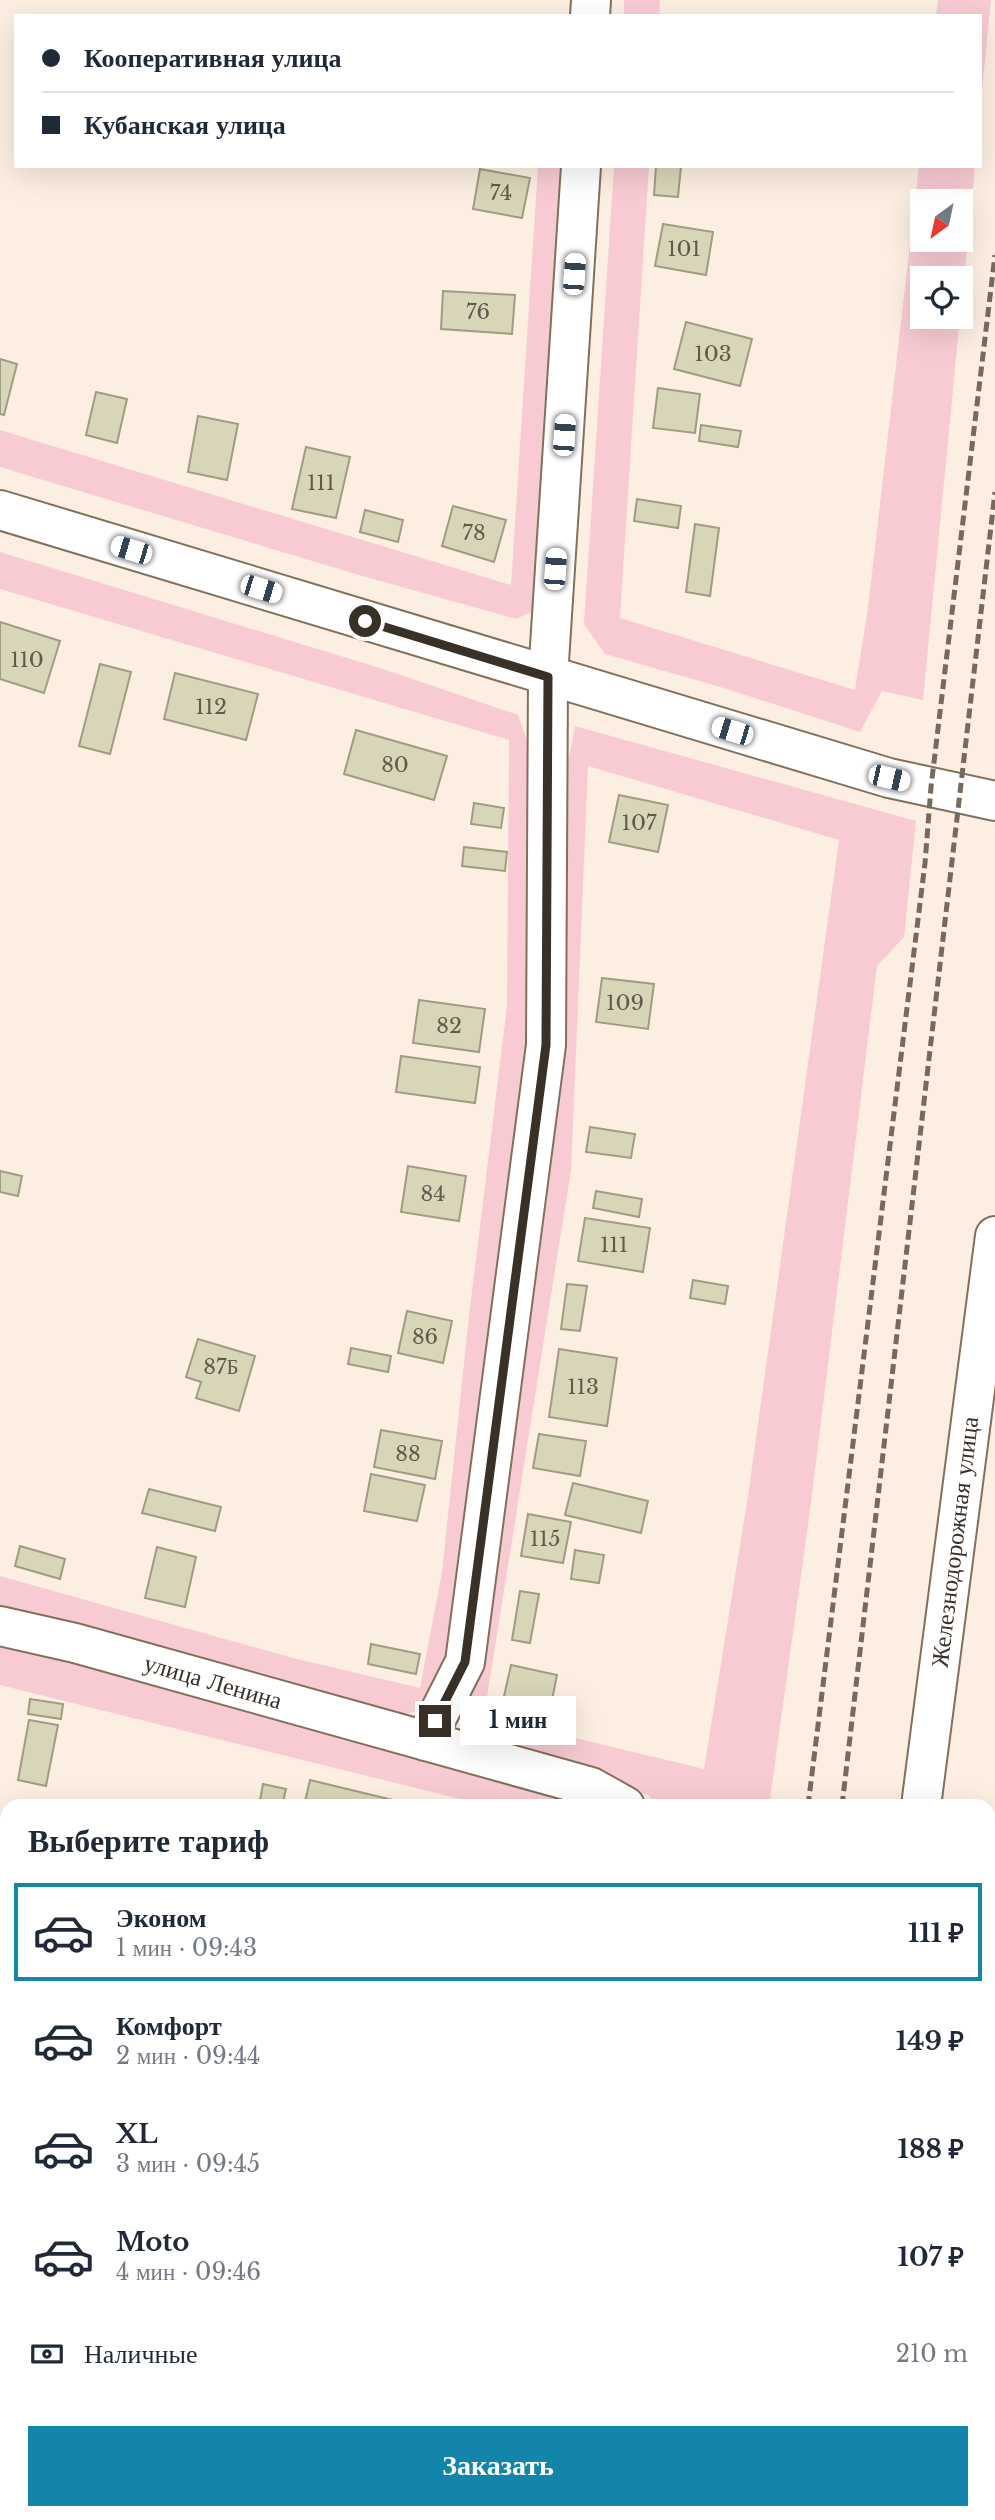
<!DOCTYPE html>
<html lang="ru">
<head>
<meta charset="utf-8">
<style>
  body { margin:0; font-family:"Libre Baskerville",serif; background:#f2f2f3; color:#1f2937; height:100vh; display:flex; flex-direction:column; font-size:26px; white-space:nowrap }
  * { box-sizing:border-box; margin:0 }
  p { font-size:23px; color:#747a83 }
  .icon { flex:none; width:38px; height:38px; fill:none; stroke:currentColor; stroke-width:2; stroke-linecap:round; stroke-linejoin:round }
  .map { position:relative; flex:1; overflow:hidden }
  .sheet { position:absolute; left:0px; top:1799px; width:996px; height:721px; display:flex; flex-direction:column; background:#fff; border-radius:21px 21px 0 0; box-shadow:0 7px 28px #0002 }
  .sheet>* { flex:none }
  .guide { position:absolute; left:14px; top:14px; width:968px; height:154px; border-radius:0px; box-shadow:0 7px 28px #0002; display:grid; align-content:center; height:154px; padding:0 28px; background:#fff }
  .needle { width:46px; rotate:213deg }
  .tools { position:absolute; left:910px; top:189px; display:grid; gap:14px }
  .tools a { display:grid; place-items:center; width:63px; height:63px; border-radius:0px; background:#fff; box-shadow:0 7px 28px #0002; font-size:35px }
  .end { position:absolute; width:32px; height:32px; margin:-16px; border:9px solid #393027; background:#fff; box-shadow:0 0 0 4px #fff }
  .from { border-radius:50% }
  .bubble { position:absolute; height:49px; border-radius:0px; background:#fff; box-shadow:0 7px 28px #0002; font-size:23px; font-weight:800; line-height:49px; text-align:center }
  .car { position:absolute; width:21px; height:42px; margin:-21px -10px; border-radius:9px; box-shadow:0 0 5px 2px #0007; background:linear-gradient(#fff 24%,#345 0 40%,#fff 0 76%,#345 0 86%,#fff 0) }
  .guide b { display:flex; align-items:center; gap:24px; height:66px; font-size:26px }
  .guide b+b { border-top:2px solid #e0e1e3 }
  .guide i { width:18px; height:18px; background:#1f2937 }
  ul { padding:0; list-style:none }
  li { display:flex; align-items:center; gap:21px; height:98px; margin:0 14px 10px; padding:0 14px; border:4px solid transparent; border-radius:0px }
  li div { flex:1 }
  li b { display:block; font-size:26px }
  li em { font-style:normal; font-weight:800 }
  li.current { border-color:#1385ab }
  li>.icon { width:63px; height:63px; stroke-width:1.5 }
  h2 { padding:0 28px; font-size:32px; line-height:84px }
  .pay { display:flex; align-items:center; gap:18px; height:77px; padding:0 28px; font-size:26px }
  .pay p { margin-inline-start:auto }
  .button { display:flex; gap:14px; margin-top:auto; padding:14px 28px }
  .button a { flex:1; height:80px; border-radius:0px; background:#1385ab; color:#fff; font-size:28px; font-weight:800; line-height:80px; text-align:center }
  .map>svg:first-child { display:block }
  .green { fill:#f8cbd3; fill-rule:evenodd }
  .building { fill:#d9d5b8; stroke:#a09c81; stroke-width:2 }
  .lines { fill:none; stroke-linecap:round; stroke-linejoin:round }
  .minor-casing { stroke:#82705b; stroke-width:42 }
  .tertiary-casing { stroke:#82705b; stroke-width:42 }
  .minor { stroke:#fff; stroke-width:38 }
  .tertiary { stroke:#fff; stroke-width:38 }
  .rail { stroke:#746a60; stroke-width:5; stroke-dasharray:10 5; stroke-linecap:butt }
  .route { stroke:#393027; stroke-width:9 }
  .labels { text-anchor:middle; stroke-width:5; stroke-linejoin:round; paint-order:stroke }
  .number-label { font-size:21px; fill:#61594b }
  .street-label { font-size:24px; fill:#393027; stroke:#fff }
</style>
</head>
<body>
<div class="map">
<svg width="995" height="2520" viewBox="0 0 995 2520">
  <rect width="100%" height="100%" fill="#fcefe1"/>
  <!-- green -->
  <path class="green" d="M624 0H660L659 16H624Z
    M938 0H991L980 111V16H936Z
    M538 166H569L543 607 516 619 359 575 0 467V430L511 585Z
    M614 166H649L620 618 855 690 868 608 919 166H975L961 309V278H922V317H960L923 700 882 691 860 732 727 689 605 654 584 624ZM922 201H961V240H922Z
    M0 552 383 669 518 715 531 752 539 974 451 1664 427 1708 392 1718 0 1612V1576L293 1658 420 1688 442 1572 469 1316 507 1006 509 740 0 589Z
    M575 726 916 821 904 937 877 966 811 1503 769 1806H657L648 1795 467 1730 459 1714 566 772ZM588 766 839 840 748 1496 704 1769 484 1716 571 1170Z
    M0 1643 561 1787 602 1806H488L0 1685Z
    M549 2513H687L686 2520H545Z"/>
  <!-- building -->
  <path class="building" d="M656 166H681L678 197 654 195Z
    M480 169 530 178 522 218 473 209Z
    M663 224 713 232 706 275 655 266Z
    M443 291 515 295 512 334 441 329Z
    M686 322 752 339 740 386 674 369Z
    M0 359 17 364 4 415 0 414Z
    M658 388 700 394 695 433 653 428Z
    M96 392 127 399 117 443 86 435Z
    M198 416 238 424 227 480 188 472Z
    M701 425 741 431 738 447 699 441Z
    M306 447 350 457 336 518 292 509Z
    M637 499 681 506 678 528 634 521Z
    M453 506 506 520 494 562 442 546Z
    M365 510 403 520 398 542 360 532Z
    M695 524 719 528 710 596 686 592Z
    M0 622 60 641 44 693 0 679Z
    M100 664 131 672 110 754 79 746Z
    M175 673 258 694 246 740 164 719Z
    M356 730 447 756 434 800 344 774Z
    M619 795 668 805 658 852 609 842Z
    M474 803 504 808 501 828 471 824Z
    M464 847 507 852 505 871 462 866Z
    M602 978 654 984 648 1029 596 1022Z
    M419 1000 485 1009 479 1052 413 1043Z
    M401 1056 480 1067 475 1103 396 1092Z
    M590 1127 635 1134 631 1158 586 1152Z
    M408 1166 466 1176 459 1221 401 1212Z
    M0 1171 22 1176 18 1196 0 1192Z
    M596 1191 642 1199 639 1217 593 1208Z
    M585 1218 650 1228 643 1272 578 1261Z
    M693 1280 728 1286 725 1304 690 1298Z
    M567 1284 587 1286 580 1331 561 1329Z
    M407 1311 452 1321 443 1363 398 1353Z
    M198 1339 255 1356 239 1411 196 1398 201 1382 186 1377Z
    M351 1348 391 1356 388 1372 348 1364Z
    M559 1349 617 1358 607 1426 549 1417Z
    M381 1430 442 1441 435 1479 374 1467Z
    M539 1434 586 1441 580 1476 533 1468Z
    M371 1474 425 1485 417 1521 364 1511Z
    M573 1483 648 1501 641 1533 565 1515Z
    M149 1489 221 1507 215 1531 142 1513Z
    M528 1514 571 1522 563 1563 521 1556Z
    M20 1546 65 1559 60 1579 15 1566Z
    M157 1547 196 1557 185 1607 145 1598Z
    M575 1550 604 1555 599 1583 571 1579Z
    M520 1591 539 1594 530 1643 512 1640Z
    M371 1644 420 1654 416 1674 368 1664Z
    M511 1665 557 1675 549 1715 502 1705Z
    M30 1699 63 1704 61 1719 28 1714Z
    M29 1720 58 1725 46 1786 18 1780Z
    M310 1780 405 1803 404 1806H304Z
    M263 1784 286 1789 282 1806H259Z
    M0 1910H7V1964H2Z
    M989 2033 995 2034V2081L989 2080Z
    M989 2116H995V2140L989 2139Z
    M989 2190H995V2268H989Z
    M989 2382 995 2383V2409L989 2408Z
    M393 2513H450L449 2520H405L392 2518Z"/>
  <g class="lines">
    <!-- minor casing -->
    <g class="minor-casing">
      <path id="minor" d="M590 16 591 0
        M0 1626 75 1643 591 1787 625 1806
        M425 1741 465 1662 546 1045 548 677 581 166
        M921 1806 995 1236
        M529 2520 535 2513
        M839 2520 840 2513"/>
    </g>
    <!-- tertiary casing -->
    <g class="tertiary-casing">
      <path id="tertiary" d="M0 510 889 778 995 801"/>
    </g>
    <!-- minor -->
    <use href="#minor" class="minor"/>
    <!-- tertiary -->
    <use href="#tertiary" class="tertiary"/>
    <!-- rail -->
    <path class="rail" d="M808 1806 925 863 931 787 995 255
      M842 1806 995 492
      M728 2520 729 2513
      M759 2520 760 2513"/>
  </g>
  <g class="lines">
    <!-- route -->
    <path class="route" d="M365 621 548 677 546 1045 465 1662 435 1721"/>
  </g>
  <g class="labels">
    <!-- number labels -->
    <g class="number-label">
      <text x="501" y="200">74</text>
      <text x="684" y="256">101</text>
      <text x="478" y="319">76</text>
      <text x="713" y="361">103</text>
      <text x="321" y="490">111</text>
      <text x="474" y="540">78</text>
      <text x="27" y="667">110</text>
      <text x="211" y="714">112</text>
      <text x="395" y="772">80</text>
      <text x="639" y="830">107</text>
      <text x="625" y="1010">109</text>
      <text x="449" y="1033">82</text>
      <text x="433" y="1201">84</text>
      <text x="614" y="1252">111</text>
      <text x="425" y="1344">86</text>
      <text x="221" y="1374">87Б</text>
      <text x="583" y="1394">113</text>
      <text x="408" y="1461">88</text>
      <text x="545" y="1546">115</text>
    </g>
    <!-- street labels -->
    <g class="street-label">
      <text transform="translate(955 1542) rotate(-83)" y="8">Железнодорожная улица</text>
      <text transform="translate(213 1682) rotate(16)" y="8">улица Ленина</text>
    </g>
  </g>
</svg>
<div class="tools">
<a><svg class="needle" viewBox="-14 -14 28 28"><path d="M0-13l5 13h-10z" fill="#e53935"/><path d="M0 13l5-13h-10z" fill="#747a83"/></svg></a>
<a><svg class="icon" aria-label="locate" viewBox="0 0 24 24"><circle cx="12" cy="12" r="6"/><path d="M12 2v4M12 18v4M2 12h4M18 12h4"/></svg></a>
</div>
<i class="end from" style="left:365px;top:621px"></i>
<i class="end" style="left:435px;top:1721px"></i>
<div class="bubble" style="left:460px;top:1696px;width:116px">1 мин</div>
<i class="car" style="left:574px;top:274px;rotate:4deg"></i>
<i class="car" style="left:564px;top:435px;rotate:4deg"></i>
<i class="car" style="left:131px;top:550px;rotate:287deg"></i>
<i class="car" style="left:555px;top:569px;rotate:4deg"></i>
<i class="car" style="left:261px;top:589px;rotate:107deg"></i>
<i class="car" style="left:732px;top:731px;rotate:287deg"></i>
<i class="car" style="left:889px;top:778px;rotate:103deg"></i>
<div class="guide">
<b><i class="from"></i>Кооперативная улица</b>
<b><i></i>Кубанская улица</b>
</div>
<section class="sheet">
<h2>Выберите тариф</h2>
<ul>
<li class="current"><svg class="icon" aria-label="car" viewBox="0 0 24 24"><path d="M5 17H2v-5l4-1 3-4h7l3 4 3 1v5h-3M9 17h6M6 11h13"/><circle cx="7" cy="17" r="2"/><circle cx="17" cy="17" r="2"/></svg><div><b>Эконом</b><p>1 мин · 09:43</p></div><em>111 ₽</em></li>
<li><svg class="icon" aria-label="car" viewBox="0 0 24 24"><path d="M5 17H2v-5l4-1 3-4h7l3 4 3 1v5h-3M9 17h6M6 11h13"/><circle cx="7" cy="17" r="2"/><circle cx="17" cy="17" r="2"/></svg><div><b>Комфорт</b><p>2 мин · 09:44</p></div><em>149 ₽</em></li>
<li><svg class="icon" aria-label="car" viewBox="0 0 24 24"><path d="M5 17H2v-5l4-1 3-4h7l3 4 3 1v5h-3M9 17h6M6 11h13"/><circle cx="7" cy="17" r="2"/><circle cx="17" cy="17" r="2"/></svg><div><b>XL</b><p>3 мин · 09:45</p></div><em>188 ₽</em></li>
<li><svg class="icon" aria-label="car" viewBox="0 0 24 24"><path d="M5 17H2v-5l4-1 3-4h7l3 4 3 1v5h-3M9 17h6M6 11h13"/><circle cx="7" cy="17" r="2"/><circle cx="17" cy="17" r="2"/></svg><div><b>Moto</b><p>4 мин · 09:46</p></div><em>107 ₽</em></li>
</ul>
<div class="pay"><svg class="icon" aria-label="cash" viewBox="0 0 24 24"><path d="M3 7h18v10H3z"/><circle cx="12" cy="12" r="2"/></svg>Наличные<p>210 m</p></div>
<div class="button"><a>Заказать</a></div>
</section>
</div>
</body>
</html>
